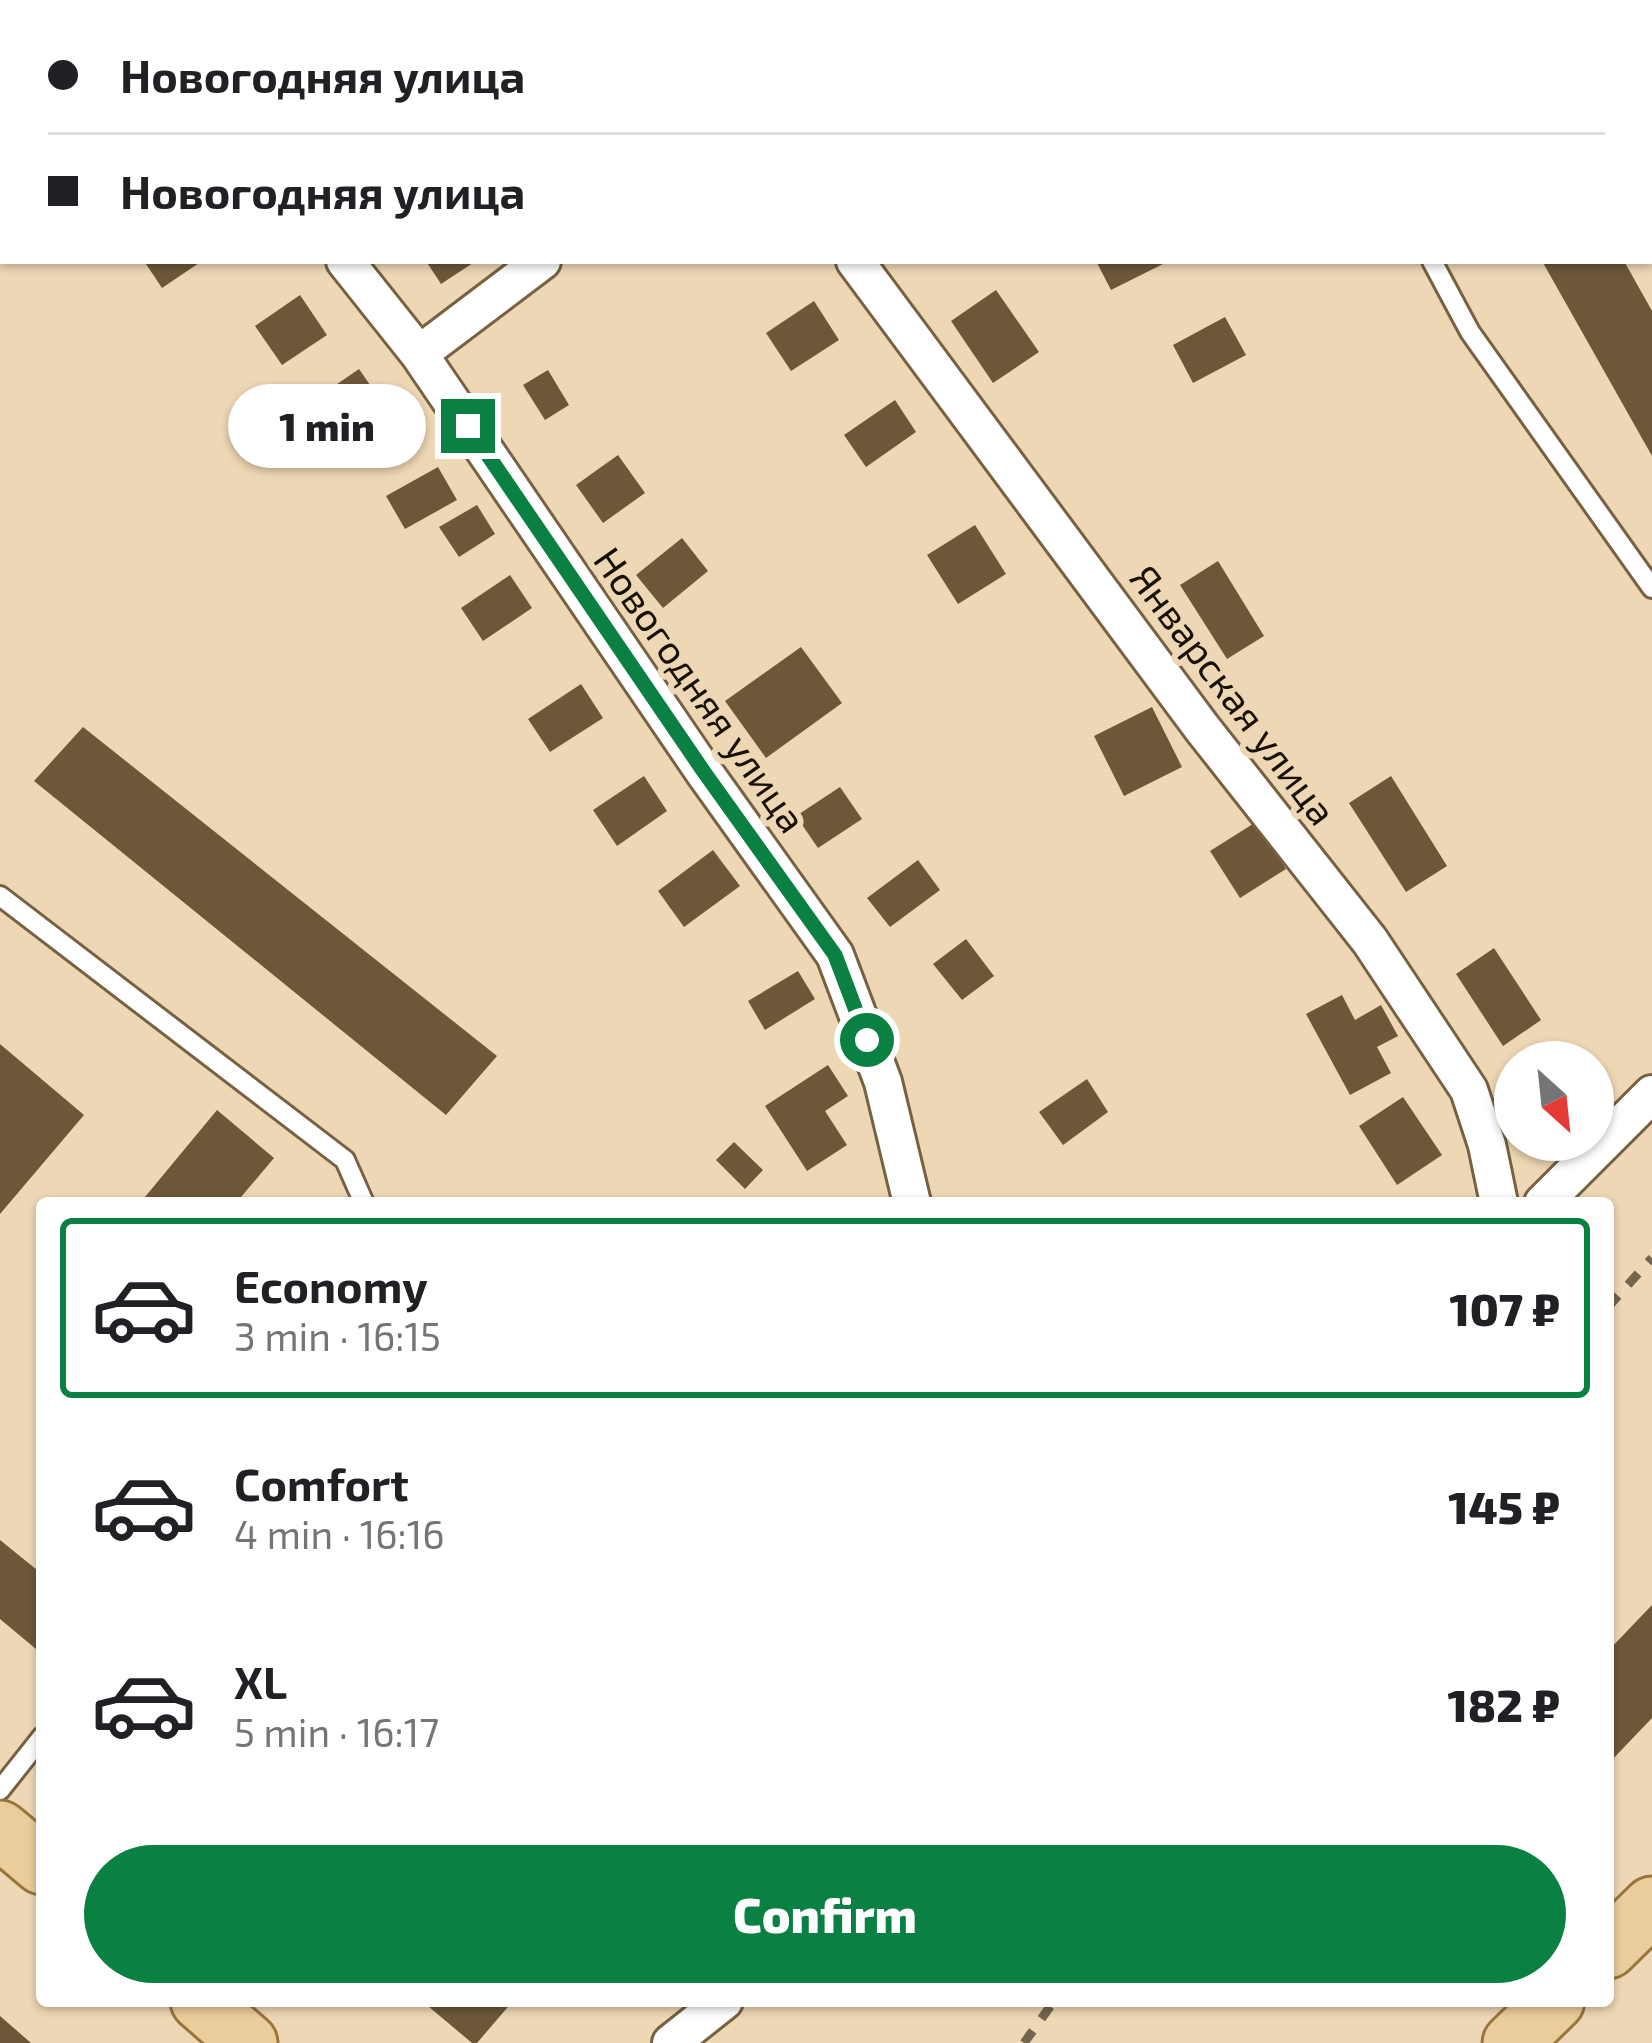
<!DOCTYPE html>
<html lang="en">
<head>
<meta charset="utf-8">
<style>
  body { margin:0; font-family:"Exo 2",sans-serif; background:#f2f2f2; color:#202124; height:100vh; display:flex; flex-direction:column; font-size:45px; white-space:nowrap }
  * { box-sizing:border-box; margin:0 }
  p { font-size:39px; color:#757577 }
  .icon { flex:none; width:66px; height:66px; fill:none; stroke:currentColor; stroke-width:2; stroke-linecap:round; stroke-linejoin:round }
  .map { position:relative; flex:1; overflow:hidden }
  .panel { position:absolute; left:36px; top:1197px; width:1578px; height:810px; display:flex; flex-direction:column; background:#fff; border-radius:12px; box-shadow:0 3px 9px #0004 }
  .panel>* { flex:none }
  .banner { position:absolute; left:0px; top:0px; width:1653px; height:264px; box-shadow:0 3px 9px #0004; display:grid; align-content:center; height:264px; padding:0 48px; background:#fff }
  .needle { width:78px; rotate:153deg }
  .tools { position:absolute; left:1494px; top:1041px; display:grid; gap:24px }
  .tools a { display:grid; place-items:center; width:120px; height:120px; border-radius:50%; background:#fff; box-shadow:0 3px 9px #0004; font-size:60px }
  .end { position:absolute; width:54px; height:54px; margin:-27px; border:15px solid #0b8043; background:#fff; box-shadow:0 0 0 6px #fff }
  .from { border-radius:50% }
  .bubble { position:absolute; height:84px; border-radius:42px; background:#fff; box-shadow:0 3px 9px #0004; font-size:39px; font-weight:800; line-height:84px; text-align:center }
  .banner b { display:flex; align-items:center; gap:42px; height:114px; font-size:45px }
  .banner b+b { border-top:3px solid #e0e0e0 }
  .banner i { width:30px; height:30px; background:#202124 }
  ul { padding:21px 0 0; list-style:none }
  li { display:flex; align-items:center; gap:36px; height:180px; margin:0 24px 18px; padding:0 24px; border:6px solid transparent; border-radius:12px }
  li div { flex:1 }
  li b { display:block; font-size:45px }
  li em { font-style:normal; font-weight:800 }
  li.on { border-color:#0b8043 }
  li>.icon { width:108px; height:108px; stroke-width:1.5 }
  .cta { display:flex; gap:24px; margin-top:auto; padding:24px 48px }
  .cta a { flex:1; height:138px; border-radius:72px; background:#0b8043; color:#fff; font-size:48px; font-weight:800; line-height:138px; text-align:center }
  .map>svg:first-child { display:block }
  .building { fill:#6c5839 }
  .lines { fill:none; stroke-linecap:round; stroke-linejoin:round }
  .lane-casing { stroke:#766242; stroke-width:24 }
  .street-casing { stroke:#766242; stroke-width:42 }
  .primary-casing { stroke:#98753b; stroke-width:63 }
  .lane { stroke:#fff; stroke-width:18 }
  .street { stroke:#fff; stroke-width:36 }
  .primary { stroke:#ebcd9b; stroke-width:57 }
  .rail { stroke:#73654f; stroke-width:9; stroke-dasharray:15 15; stroke-linecap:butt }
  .route { stroke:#0b8043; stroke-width:15 }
  .labels { text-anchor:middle; stroke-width:12; stroke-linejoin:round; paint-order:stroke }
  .street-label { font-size:39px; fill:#171004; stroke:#eed7b4 }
</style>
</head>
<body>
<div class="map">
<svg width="1652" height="2043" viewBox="0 0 1652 2043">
  <rect width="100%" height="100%" fill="#eed7b4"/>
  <!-- building -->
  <path class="building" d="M144 261H202L162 288Z
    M426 261H476L441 284Z
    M1096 261H1169L1111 290Z
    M1542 261H1624L1652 311V456Z
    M996 290 1039 352 993 383 951 321Z
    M300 295 327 335 282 365 255 326Z
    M814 301 839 340 791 371 766 333Z
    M1225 317 1246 355 1193 383 1173 345Z
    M359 369 384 405 336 438 311 402Z
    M548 370 569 405 545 420 523 385Z
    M895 400 916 432 866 467 844 435Z
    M618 455 645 493 603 523 576 485Z
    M438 467 457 500 405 529 386 496Z
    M477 505 495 534 459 557 439 527Z
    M975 525 1006 574 958 604 927 555Z
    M682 538 708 571 663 608 636 575Z
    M1218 561 1264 636 1227 659 1180 585Z
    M510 575 532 608 483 641 461 608Z
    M801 647 842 703 766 758 725 701Z
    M581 684 603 718 550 752 528 719Z
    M1152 707 1182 767 1124 796 1094 736Z
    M83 727 497 1056 446 1115 34 781Z
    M644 776 667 811 617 846 593 810Z
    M1391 776 1447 866 1406 892 1349 803Z
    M840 787 862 819 818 848 796 816Z
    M1256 822 1286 869 1240 898 1210 851Z
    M713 850 740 886 684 927 658 891Z
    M918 860 940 890 890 927 867 898Z
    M966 939 994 976 962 1000 933 964Z
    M1494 948 1541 1020 1503 1046 1456 974Z
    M798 971 815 999 765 1030 748 1001Z
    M1342 995 1355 1020 1381 1005 1398 1036 1377 1047 1391 1073 1350 1095 1306 1014Z
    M0 1044 84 1115 0 1214Z
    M828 1065 848 1096 825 1111 847 1145 807 1171 765 1106Z
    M1087 1079 1108 1112 1063 1145 1039 1112Z
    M1403 1097 1442 1155 1397 1185 1359 1126Z
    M217 1110 274 1158 236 1203H140Z
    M734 1142 763 1170 745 1189 716 1160Z
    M0 1540 42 1574V1654L0 1619Z
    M1652 1605V1718L1608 1764V1651Z
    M422 2001H513L477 2043H472Z
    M0 2016 31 2043H0Z"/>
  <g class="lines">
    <!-- lane casing -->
    <g class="lane-casing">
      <path id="lane" d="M1347 0V3
        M1432 261 1470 332 1652 588
        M0 896 345 1160 364 1203
        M0 1790 42 1737"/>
    </g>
    <!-- street casing -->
    <g class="street-casing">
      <path id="street" d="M153 0 155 3
        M658 0 661 3
        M345 261 419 354 704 772 835 955 883 1082 912 1203
        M855 261 1202 728 1370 941 1469 1090 1487 1145 1499 1203
        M419 354 542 261
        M1543 1203 1652 1094
        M671 2043 724 2001"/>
    </g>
    <!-- primary casing -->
    <g class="primary-casing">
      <path id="primary" d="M0 1830 42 1865
        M1608 1949 1652 1906
        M200 2001 248 2043
        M1512 2043 1555 2001"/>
    </g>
    <!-- lane -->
    <use href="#lane" class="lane"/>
    <!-- street -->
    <use href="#street" class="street"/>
    <!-- primary -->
    <use href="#primary" class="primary"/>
    <!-- rail -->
    <path class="rail" d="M1608 1307 1652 1258
      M1024 2043 1054 2001"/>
  </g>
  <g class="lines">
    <!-- route -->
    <path class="route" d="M468 426 704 772 835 955 867 1040"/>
  </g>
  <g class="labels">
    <!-- street labels -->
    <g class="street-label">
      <text transform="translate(700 690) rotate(55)" y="14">Новогодняя улица</text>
      <text transform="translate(1233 695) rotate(53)" y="14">Январская улица</text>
    </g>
  </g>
</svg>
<div class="tools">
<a><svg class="needle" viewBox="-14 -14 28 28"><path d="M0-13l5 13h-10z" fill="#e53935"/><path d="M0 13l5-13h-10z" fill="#757577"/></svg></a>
</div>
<i class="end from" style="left:867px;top:1040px"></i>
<i class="end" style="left:468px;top:426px"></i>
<div class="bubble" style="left:228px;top:384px;width:198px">1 min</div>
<div class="banner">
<b><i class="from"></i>Новогодняя улица</b>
<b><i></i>Новогодняя улица</b>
</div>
<section class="panel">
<ul>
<li class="on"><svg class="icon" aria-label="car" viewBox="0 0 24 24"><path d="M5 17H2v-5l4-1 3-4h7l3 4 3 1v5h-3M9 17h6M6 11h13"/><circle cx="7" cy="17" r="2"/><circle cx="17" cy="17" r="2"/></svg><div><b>Economy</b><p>3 min · 16:15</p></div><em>107 ₽</em></li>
<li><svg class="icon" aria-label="car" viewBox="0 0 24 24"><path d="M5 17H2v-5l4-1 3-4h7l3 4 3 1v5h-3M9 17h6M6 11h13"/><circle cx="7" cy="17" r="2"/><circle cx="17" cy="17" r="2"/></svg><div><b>Comfort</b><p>4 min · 16:16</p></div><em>145 ₽</em></li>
<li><svg class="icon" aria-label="car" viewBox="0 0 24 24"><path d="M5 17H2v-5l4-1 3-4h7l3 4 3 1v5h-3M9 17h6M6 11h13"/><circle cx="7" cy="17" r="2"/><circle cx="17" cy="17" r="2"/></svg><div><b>XL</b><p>5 min · 16:17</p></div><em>182 ₽</em></li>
</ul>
<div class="cta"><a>Confirm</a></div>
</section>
</div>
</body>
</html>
